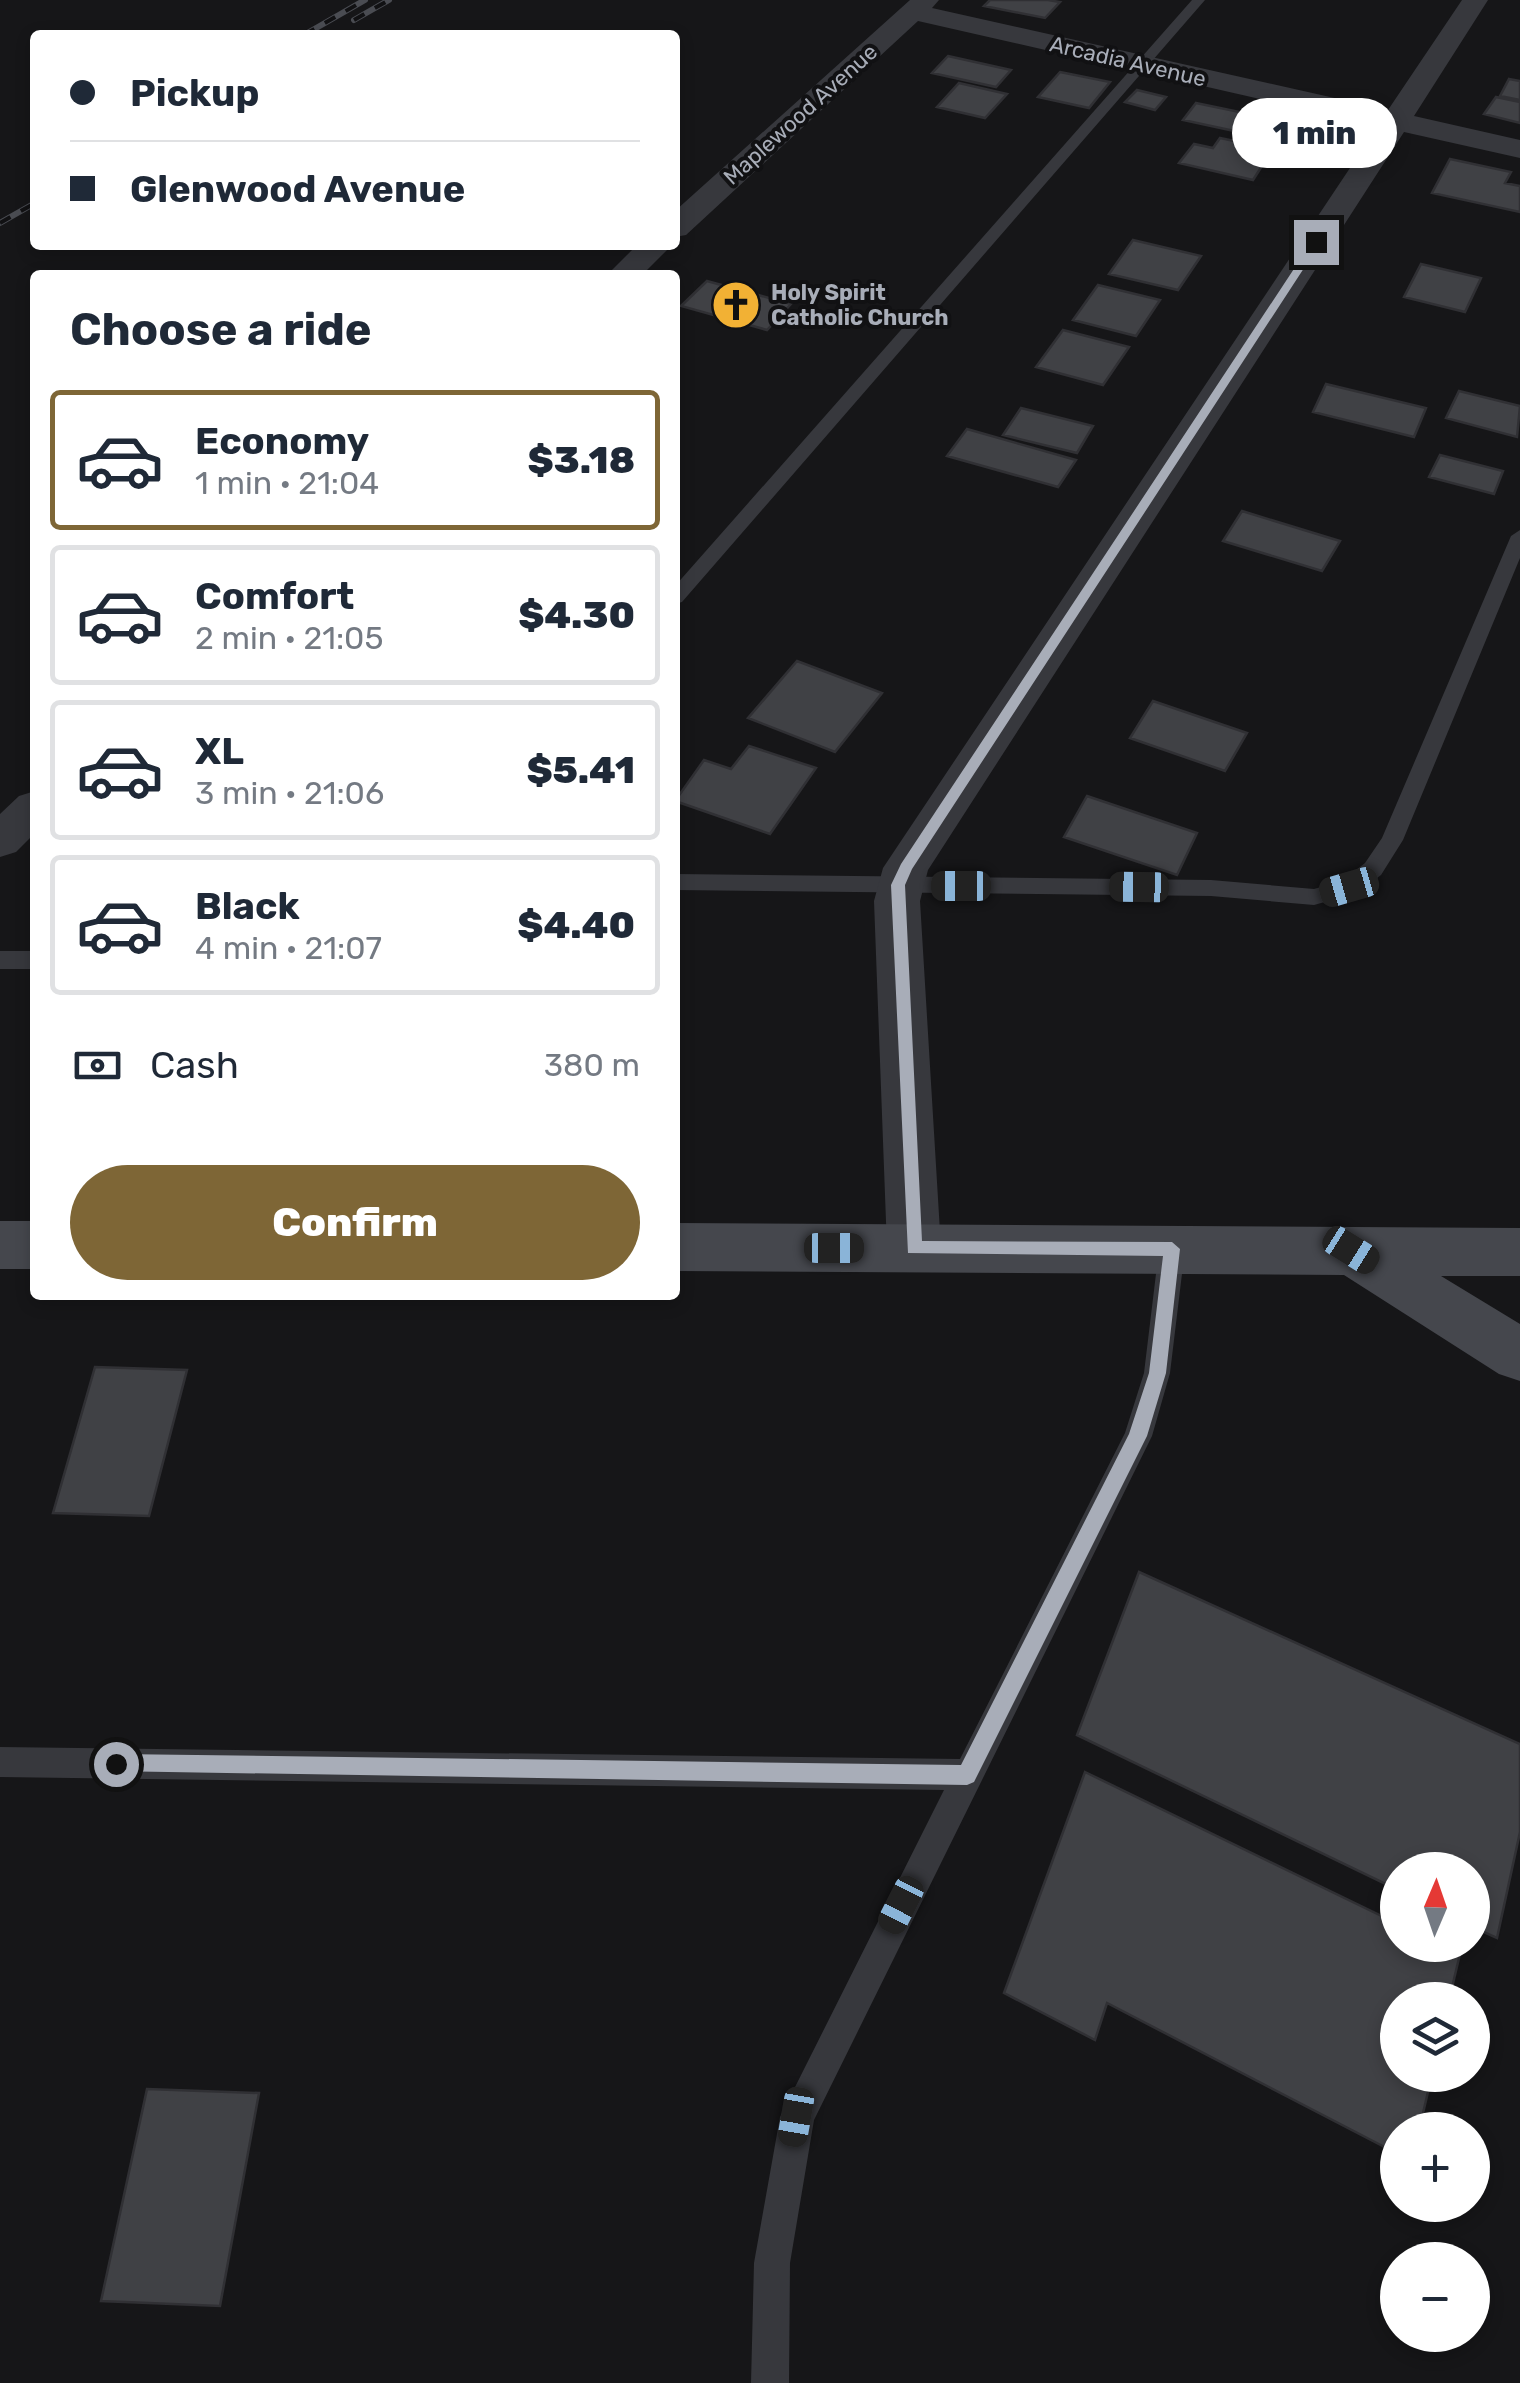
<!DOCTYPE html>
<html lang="en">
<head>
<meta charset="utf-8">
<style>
  body { margin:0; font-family:Rubik,sans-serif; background:#f2f2f3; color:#1f2937; height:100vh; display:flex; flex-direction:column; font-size:38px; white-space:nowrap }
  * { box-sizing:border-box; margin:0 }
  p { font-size:32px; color:#747a83 }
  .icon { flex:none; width:55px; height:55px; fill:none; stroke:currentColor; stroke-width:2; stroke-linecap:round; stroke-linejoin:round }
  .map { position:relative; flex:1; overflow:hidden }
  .drawer { position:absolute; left:30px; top:270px; width:650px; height:1030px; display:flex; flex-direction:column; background:#fff; border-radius:10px; box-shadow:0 5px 15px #0003 }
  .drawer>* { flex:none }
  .guide { position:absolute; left:30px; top:30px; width:650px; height:220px; border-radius:10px; box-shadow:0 5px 15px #0003; display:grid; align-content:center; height:220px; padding:0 40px; background:#fff }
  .needle { width:65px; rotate:2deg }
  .buttons { position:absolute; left:1380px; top:1852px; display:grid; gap:20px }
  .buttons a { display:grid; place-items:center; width:110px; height:110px; border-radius:50%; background:#fff; box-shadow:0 5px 15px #0003; font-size:50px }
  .end { position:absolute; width:45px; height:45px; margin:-22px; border:12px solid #a8adb8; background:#111; box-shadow:0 0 0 5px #111 }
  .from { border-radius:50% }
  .bubble { position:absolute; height:70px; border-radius:35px; background:#fff; box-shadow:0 5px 15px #0003; font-size:32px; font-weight:800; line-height:70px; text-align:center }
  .car { position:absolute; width:30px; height:60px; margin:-30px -15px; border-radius:12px; box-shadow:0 0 8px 2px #0007; background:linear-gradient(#222 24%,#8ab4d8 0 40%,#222 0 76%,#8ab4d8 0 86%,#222 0) }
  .guide b { display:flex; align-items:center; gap:35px; height:95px; font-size:38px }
  .guide b+b { border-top:2px solid #e0e1e3 }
  .guide i { width:25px; height:25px; background:#1f2937 }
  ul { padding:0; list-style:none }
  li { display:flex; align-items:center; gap:30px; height:140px; margin:0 20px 15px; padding:0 20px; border:5px solid #e0e1e3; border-radius:10px }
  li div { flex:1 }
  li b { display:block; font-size:38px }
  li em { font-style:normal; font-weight:800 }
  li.active { border-color:#7e6636 }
  li>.icon { width:90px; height:90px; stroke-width:1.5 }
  h2 { padding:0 40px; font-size:45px; line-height:120px }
  .pay { display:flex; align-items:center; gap:25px; height:110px; padding:0 40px; font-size:38px }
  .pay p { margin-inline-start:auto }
  .cta { display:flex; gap:20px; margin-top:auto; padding:20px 40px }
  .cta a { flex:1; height:115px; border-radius:60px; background:#7e6636; color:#fff; font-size:40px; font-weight:800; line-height:115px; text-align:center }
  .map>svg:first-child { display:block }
  .building { fill:#404145; stroke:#303034; stroke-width:2.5 }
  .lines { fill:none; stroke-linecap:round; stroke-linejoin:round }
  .lane { fill:#37383d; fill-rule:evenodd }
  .street { fill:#37383d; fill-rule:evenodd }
  .secondary { fill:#45474d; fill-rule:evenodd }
  .rail-casing { stroke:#4a4c52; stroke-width:6 }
  .rail { stroke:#111113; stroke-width:4; stroke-dasharray:12; stroke-linecap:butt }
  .route { fill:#a8adb8 }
  .labels { text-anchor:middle; stroke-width:8; stroke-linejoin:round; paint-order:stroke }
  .far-street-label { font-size:22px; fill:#a8adb8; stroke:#111113 }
  .far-poi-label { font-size:22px; font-weight:bold; fill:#a8adb8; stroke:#111113; text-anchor:start }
</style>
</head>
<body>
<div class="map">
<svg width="1520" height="2383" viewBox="0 0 1520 2383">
  <rect width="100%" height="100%" fill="#161618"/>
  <!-- building -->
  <path class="building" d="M990 0H1048L1060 2 1045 18 984 6Z
    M948 56 1011 70 996 87 932 73Z
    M1060 72 1110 82 1089 108 1038 97Z
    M1509 79 1520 81V100L1500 96Z
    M959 83 1007 94 985 118 937 107Z
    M1137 90 1166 97 1155 110 1125 102Z
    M1496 97 1520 102V123L1484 114Z
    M1196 103 1302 125 1290 143 1183 120Z
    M1220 138 1273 149 1253 180 1179 163 1194 144 1213 148Z
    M1450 159 1511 172 1505 183 1520 186V212L1432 193Z
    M1133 240 1201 256 1178 290 1109 274Z
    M1421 264 1481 278 1465 312 1404 297Z
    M707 281 791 304 767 330 681 306Z
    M1098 285 1160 300 1136 336 1073 320Z
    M1063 330 1129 347 1103 385 1036 367Z
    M1326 384 1426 408 1414 437 1313 412Z
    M1459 391 1520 406 1517 437 1446 418Z
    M1021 408 1093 426 1077 453 1003 435Z
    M967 429 1076 460 1058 487 947 456Z
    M1440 455 1503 471 1494 494 1429 477Z
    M1242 511 1340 541 1322 571 1223 541Z
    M797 661 882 693 835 752 748 718Z
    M1153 701 1247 733 1225 771 1130 738Z
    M749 746 816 768 770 834 675 801 704 760 731 769Z
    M1087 796 1197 833 1177 875 1064 837Z
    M95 1367 187 1370 149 1516 53 1513Z
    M1139 1572 1520 1744V1832L1497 1938 1472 1927V1870H1398V1890L1077 1735Z
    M1085 1772 1398 1924V1945H1441L1460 1954 1449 2000H1398V2075H1432L1419 2130H1398V2154L1107 2003 1095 2040 1004 1993Z
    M147 2089 259 2093 220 2306 101 2301Z"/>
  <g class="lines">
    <!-- lane -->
    <path class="lane" d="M1192 0H1205L682 602 675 604V586Z
      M1520 530V558L1403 840 1381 875 1357 893 1314 905 1211 896 675 890V874L1211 880 1314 889 1342 881 1365 863 1382 838 1511 536Z
      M0 951H35V969H0Z
      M1172 1238 1181 1241 1185 1249 1170 1373 1152 1436 814 2120 790 2263 789 2383H751L754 2263 780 2117 944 1790 0 1777V1747L960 1759 1125 1433 1144 1373 1159 1249 1163 1241Z"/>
    <!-- street -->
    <path class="street" d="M910 0H939L932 8 1388 110 1462 0H1488L1414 116 1520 140V158L1404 132 928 870 920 901 941 1248 933 1264 914 1271 895 1264 887 1248 874 901 883 868 1378 126 918 21 686 235 675 237V211Z
      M637 245H672L642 275H607Z
      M35 791V833L16 852 0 857V814L19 796Z"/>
    <!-- secondary -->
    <path class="secondary" d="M0 1221H35V1269H0Z
      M675 1223 1520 1228V1276H1441L1520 1324V1381L1499 1374 1344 1275 675 1271Z"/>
    <!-- rail casing -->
    <g class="rail-casing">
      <path id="rail" d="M354 20 389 0
        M304 35 365 0
        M0 223 35 203"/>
    </g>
    <!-- rail -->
    <use href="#rail" class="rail"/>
  </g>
  <!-- route -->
  <path class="route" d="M1313 240 1321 242 912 869 905 885 922 1241 1172 1242 1180 1249 1166 1373 1147 1436 974 1782 967 1785 109 1771 106 1764 116 1754 961 1765 1129 1434 1149 1373 1163 1256 908 1253 891 885 901 864Z"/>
  <!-- icons -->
  <defs>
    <g id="church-disc" transform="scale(2.5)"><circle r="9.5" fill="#f2b134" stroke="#111113"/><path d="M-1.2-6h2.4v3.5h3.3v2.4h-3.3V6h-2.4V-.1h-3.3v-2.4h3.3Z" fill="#111"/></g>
  </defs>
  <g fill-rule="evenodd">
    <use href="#church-disc" x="736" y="305"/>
  </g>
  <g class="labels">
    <!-- far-street labels -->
    <g class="far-street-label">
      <text transform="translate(1128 61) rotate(13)" y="8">Arcadia Avenue</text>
      <text transform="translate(800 114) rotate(-42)" y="8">Maplewood Avenue</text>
    </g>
    <!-- far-poi labels -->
    <g class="far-poi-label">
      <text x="771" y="300">Holy Spirit<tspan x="771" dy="25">Catholic Church</tspan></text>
    </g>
  </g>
</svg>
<div class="buttons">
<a><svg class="needle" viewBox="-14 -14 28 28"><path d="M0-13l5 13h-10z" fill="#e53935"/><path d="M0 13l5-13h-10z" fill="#747a83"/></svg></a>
<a><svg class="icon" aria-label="layers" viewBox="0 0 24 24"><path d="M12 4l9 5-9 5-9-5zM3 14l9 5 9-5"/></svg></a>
<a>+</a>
<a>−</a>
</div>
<i class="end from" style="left:116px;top:1764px"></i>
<i class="end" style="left:1316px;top:242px"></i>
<div class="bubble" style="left:1232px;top:98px;width:165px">1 min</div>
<i class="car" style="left:961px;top:886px;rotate:270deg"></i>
<i class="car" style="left:1139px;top:887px;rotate:271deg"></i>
<i class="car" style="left:1349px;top:887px;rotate:254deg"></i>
<i class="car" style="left:834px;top:1248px;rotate:90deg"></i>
<i class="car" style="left:1351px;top:1250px;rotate:122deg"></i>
<i class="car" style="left:901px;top:1905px;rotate:207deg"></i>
<i class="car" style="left:796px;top:2117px;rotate:190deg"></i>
<div class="guide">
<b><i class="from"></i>Pickup</b>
<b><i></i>Glenwood Avenue</b>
</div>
<section class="drawer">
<h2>Choose a ride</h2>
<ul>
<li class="active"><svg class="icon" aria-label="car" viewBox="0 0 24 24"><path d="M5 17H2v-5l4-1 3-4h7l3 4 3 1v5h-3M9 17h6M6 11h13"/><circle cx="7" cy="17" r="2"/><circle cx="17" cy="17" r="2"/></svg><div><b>Economy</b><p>1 min · 21:04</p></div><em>$3.18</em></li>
<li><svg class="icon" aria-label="car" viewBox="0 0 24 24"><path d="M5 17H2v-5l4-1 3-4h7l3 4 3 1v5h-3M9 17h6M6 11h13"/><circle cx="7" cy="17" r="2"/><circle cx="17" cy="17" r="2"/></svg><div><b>Comfort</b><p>2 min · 21:05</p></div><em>$4.30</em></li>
<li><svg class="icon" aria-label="car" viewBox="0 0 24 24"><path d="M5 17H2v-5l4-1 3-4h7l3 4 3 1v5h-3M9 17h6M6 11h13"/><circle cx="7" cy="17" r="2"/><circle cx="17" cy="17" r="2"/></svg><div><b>XL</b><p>3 min · 21:06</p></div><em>$5.41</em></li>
<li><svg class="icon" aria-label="car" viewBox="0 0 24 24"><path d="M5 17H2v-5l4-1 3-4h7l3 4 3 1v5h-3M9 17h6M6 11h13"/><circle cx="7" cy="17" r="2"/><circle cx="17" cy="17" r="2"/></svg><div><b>Black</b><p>4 min · 21:07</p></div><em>$4.40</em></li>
</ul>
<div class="pay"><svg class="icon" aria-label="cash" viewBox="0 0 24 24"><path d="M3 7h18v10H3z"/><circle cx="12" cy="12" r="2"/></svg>Cash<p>380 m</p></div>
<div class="cta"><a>Confirm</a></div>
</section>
</div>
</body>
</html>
